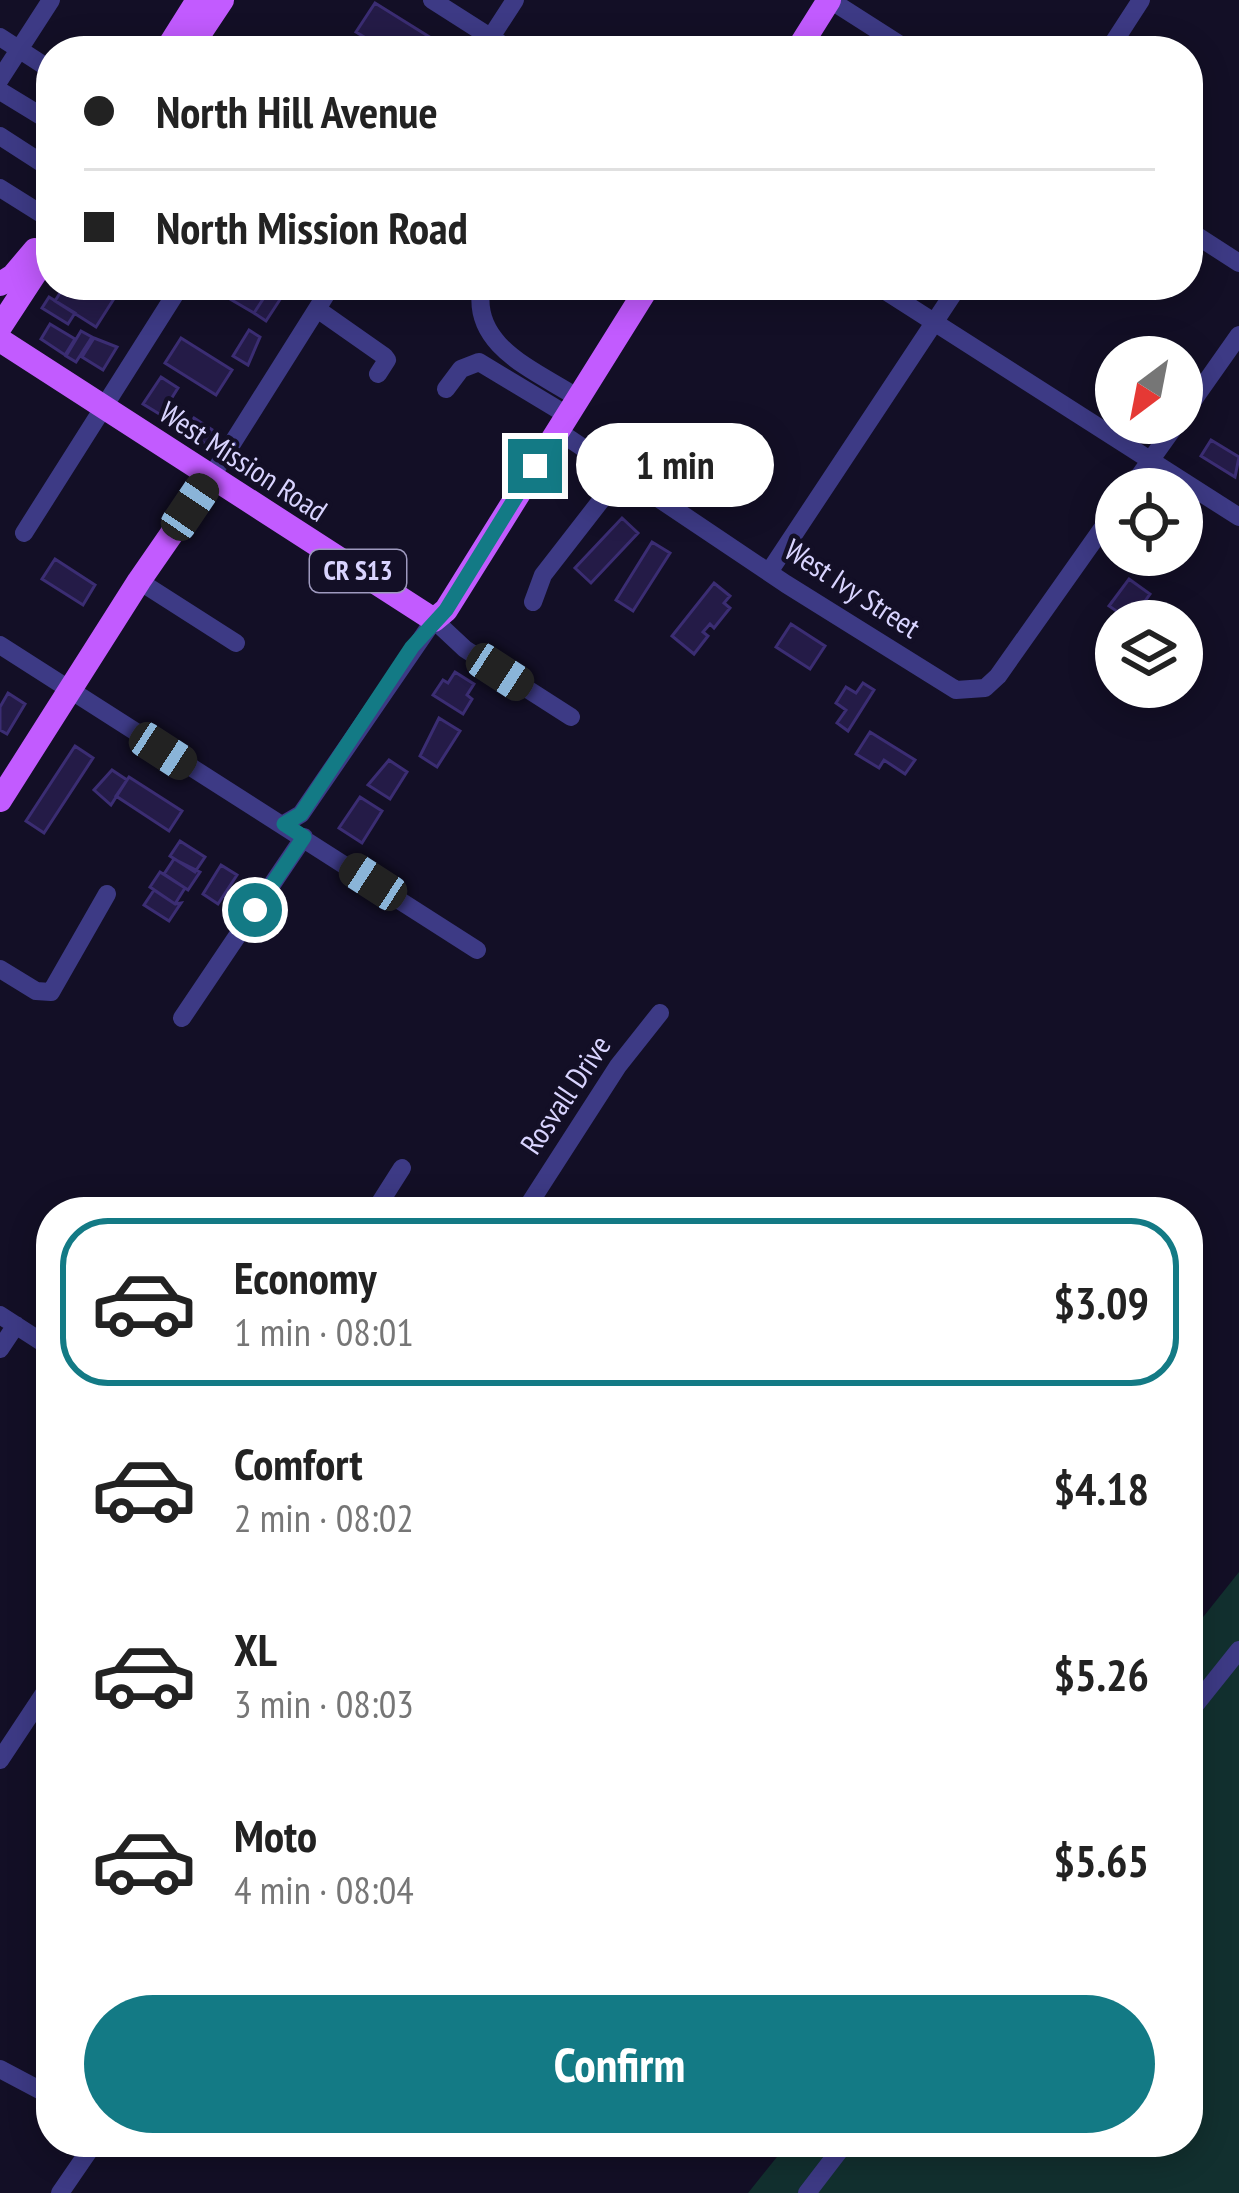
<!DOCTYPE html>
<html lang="en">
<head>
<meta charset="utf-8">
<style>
  body { margin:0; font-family:"PT Sans Narrow",sans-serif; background:#f6f6f6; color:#222; height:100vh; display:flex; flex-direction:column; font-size:45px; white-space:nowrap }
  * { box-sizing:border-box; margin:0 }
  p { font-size:39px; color:#767676 }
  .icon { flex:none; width:66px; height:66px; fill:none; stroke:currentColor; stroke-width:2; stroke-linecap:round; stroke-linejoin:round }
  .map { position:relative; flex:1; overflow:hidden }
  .drawer { position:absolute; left:36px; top:1197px; width:1167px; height:960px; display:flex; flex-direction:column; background:#fff; border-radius:48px; box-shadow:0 6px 30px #0003 }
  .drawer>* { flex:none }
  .banner { position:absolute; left:36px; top:36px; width:1167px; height:264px; border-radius:48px; box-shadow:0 6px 30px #0003; display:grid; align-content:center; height:264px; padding:0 48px; background:#fff }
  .needle { width:78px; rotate:212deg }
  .buttons { position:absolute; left:1095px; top:336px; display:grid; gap:24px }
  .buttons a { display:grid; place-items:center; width:108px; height:108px; border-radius:50%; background:#fff; box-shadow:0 6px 30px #0003; font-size:60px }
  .end { position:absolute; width:54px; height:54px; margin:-27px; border:15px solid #137a85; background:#fff; box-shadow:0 0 0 6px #fff }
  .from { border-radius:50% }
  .bubble { position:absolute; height:84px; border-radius:42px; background:#fff; box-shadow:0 6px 30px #0003; font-size:39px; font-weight:800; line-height:84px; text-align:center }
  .car { position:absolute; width:36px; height:72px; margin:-36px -18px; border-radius:15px; box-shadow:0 0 9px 3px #0007; background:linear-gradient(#222 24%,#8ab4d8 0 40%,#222 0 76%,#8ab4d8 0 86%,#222 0) }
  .banner b { display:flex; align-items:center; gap:42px; height:114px; font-size:45px }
  .banner b+b { border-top:3px solid #e0e0e0 }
  .banner i { width:30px; height:30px; background:#222 }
  ul { padding:21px 0 0; list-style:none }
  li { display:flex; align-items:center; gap:36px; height:168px; margin:0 24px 18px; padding:0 24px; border:6px solid transparent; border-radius:48px }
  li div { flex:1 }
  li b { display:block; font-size:45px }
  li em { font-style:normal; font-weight:800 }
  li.current { border-color:#137a85 }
  li>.icon { width:108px; height:108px; stroke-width:1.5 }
  .cta { display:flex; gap:24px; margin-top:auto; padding:24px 48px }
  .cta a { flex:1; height:138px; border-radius:72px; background:#137a85; color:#fff; font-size:48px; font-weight:800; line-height:138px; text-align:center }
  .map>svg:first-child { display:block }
  .green { fill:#12302f }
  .building { fill:#241b47; stroke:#3b2d73; stroke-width:3 }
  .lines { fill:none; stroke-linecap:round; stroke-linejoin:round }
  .minor { stroke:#3d3a85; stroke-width:18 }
  .major { stroke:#c25bff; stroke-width:24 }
  .route { stroke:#137a85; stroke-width:15 }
  .labels { text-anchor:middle; stroke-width:9; stroke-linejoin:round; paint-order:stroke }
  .shield { fill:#130f26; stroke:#9e99be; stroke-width:3 }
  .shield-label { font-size:27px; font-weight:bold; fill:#d9d4ff }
  .street-label { font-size:30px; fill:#d9d4ff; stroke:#130f26 }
</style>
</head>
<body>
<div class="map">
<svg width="1239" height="2193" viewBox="0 0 1239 2193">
  <rect width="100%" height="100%" fill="#130f26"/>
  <!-- green -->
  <path class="green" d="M1239 1572V2193H748L789 2142H1188V1636Z"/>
  <!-- building -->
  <path class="building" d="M375 3 444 46 441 51H387L356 32Z
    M65 285H103L117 294 96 327 55 301Z
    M239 285H261L269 290 254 313 230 299Z
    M269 290 281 298 266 321 254 313Z
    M49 297 75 313 68 324 42 308Z
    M50 324 75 339 65 355 41 339Z
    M249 330 260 337 248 365 233 356Z
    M81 331 92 337 76 362 66 356Z
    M94 338 117 347 103 370 82 357Z
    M181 338 232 370 216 395 165 363Z
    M161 377 178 388 161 415 143 404Z
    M194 418 214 431 206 444 185 431Z
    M1211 440 1239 457 1235 477 1201 456Z
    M622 518 638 533 591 583 575 568Z
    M652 542 670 553 633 611 616 600Z
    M55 559 95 585 83 605 42 579Z
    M1129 579 1150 594 1131 621 1109 606Z
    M714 583 730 596 724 603 730 608 714 628 710 624 703 632 708 636 694 654 672 636Z
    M791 624 825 646 810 669 776 647Z
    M455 672 474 684 467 695 472 699 463 714 433 695 443 680 448 683Z
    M863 683 874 690 848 731 837 723 846 710 836 703 846 687 856 693Z
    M8 693 25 704 7 734 0 730V707Z
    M439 718 460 731 437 767 420 756Z
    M870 732 915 760 905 774 884 760 879 768 856 754Z
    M75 746 93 758 44 833 26 821Z
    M389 760 407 772 390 799 368 785Z
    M112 770 127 780 111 805 94 790Z
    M129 777 182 811 169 831 116 796Z
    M360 797 382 811 362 843 339 828Z
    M180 841 205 857 195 872 170 856Z
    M174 859 200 872 188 890 164 874Z
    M221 865 237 875 218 904 203 894Z
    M160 872 185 888 175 904 150 887Z
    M154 890 175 904 181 903 169 921 144 905Z"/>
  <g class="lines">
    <!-- minor -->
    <path class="minor" d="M432 0 512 51
      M830 0 910 51
      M0 37 51 70
      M482 51 515 0
      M1108 51 1141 0
      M0 79 51 0
      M0 91 51 122
      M0 136 51 169
      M0 188 51 220
      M1188 230 1239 263
      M482 285C469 346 535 370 578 398
      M876 285 1239 517
      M317 309 384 356 387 360 378 374
      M446 389 461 369 479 362 567 415
      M1182 416 1239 335
      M558 431 786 584 956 690 985 688 998 676 1116 509
      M211 477 332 285
      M1130 489 1177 423
      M24 533 181 285
      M769 572 959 285
      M139 581 236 643
      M533 602 543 575 623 472
      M0 645 477 950
      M284 824 301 814 434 620 465 649 571 717
      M0 969 36 991 51 992 107 894
      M182 1018 304 837
      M374 1212 402 1168
      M524 1212 618 1066 660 1013
      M0 1315 51 1348
      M0 1349 16 1325
      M1188 1714 1239 1650
      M0 1760 51 1683
      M0 2069 51 2096
      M60 2193 95 2142
      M807 2193 846 2142"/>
    <!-- major -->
    <path class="major" d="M166 51 198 0
      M188 51 222 0
      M797 51 829 0
      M0 284 13 276 35 250
      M0 327 51 249
      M0 340 434 620 446 610 649 285
      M0 800 139 581 211 477"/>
  </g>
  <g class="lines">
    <!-- route -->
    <path class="route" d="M255 910 304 837 284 824 301 814 412 647 446 610 535 466"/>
  </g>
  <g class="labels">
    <!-- shield labels -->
    <rect class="shield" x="310" y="550" width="96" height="42" rx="9"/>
    <g class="shield-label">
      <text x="358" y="580">CR S13</text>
    </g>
    <!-- street labels -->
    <g class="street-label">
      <text transform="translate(243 462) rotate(33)" y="10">West Mission Road</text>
      <text transform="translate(852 589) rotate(33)" y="10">West Ivy Street</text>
      <text transform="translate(566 1095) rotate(-56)" y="10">Rosvall Drive</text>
    </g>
  </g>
</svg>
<div class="buttons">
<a><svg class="needle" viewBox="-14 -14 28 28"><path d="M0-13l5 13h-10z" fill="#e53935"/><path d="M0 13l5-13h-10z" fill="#767676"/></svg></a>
<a><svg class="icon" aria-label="locate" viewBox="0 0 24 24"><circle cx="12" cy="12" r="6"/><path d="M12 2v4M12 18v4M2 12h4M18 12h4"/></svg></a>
<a><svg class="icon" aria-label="layers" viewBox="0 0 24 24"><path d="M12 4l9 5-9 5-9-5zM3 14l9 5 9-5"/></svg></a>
</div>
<i class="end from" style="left:255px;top:910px"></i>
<i class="end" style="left:535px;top:466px"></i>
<div class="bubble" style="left:576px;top:423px;width:198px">1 min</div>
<i class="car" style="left:190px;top:507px;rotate:34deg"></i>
<i class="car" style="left:500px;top:672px;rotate:123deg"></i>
<i class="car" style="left:163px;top:751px;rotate:123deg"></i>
<i class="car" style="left:373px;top:882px;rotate:303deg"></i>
<div class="banner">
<b><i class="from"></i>North Hill Avenue</b>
<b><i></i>North Mission Road</b>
</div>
<section class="drawer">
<ul>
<li class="current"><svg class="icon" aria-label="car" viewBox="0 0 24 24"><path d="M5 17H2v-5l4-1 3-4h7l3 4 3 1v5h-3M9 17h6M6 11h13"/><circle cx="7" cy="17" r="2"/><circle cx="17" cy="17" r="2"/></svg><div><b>Economy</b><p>1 min · 08:01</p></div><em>$3.09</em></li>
<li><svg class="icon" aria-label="car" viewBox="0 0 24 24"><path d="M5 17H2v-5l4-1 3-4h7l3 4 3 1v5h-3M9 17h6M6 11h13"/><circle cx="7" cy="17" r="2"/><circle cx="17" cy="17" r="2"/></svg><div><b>Comfort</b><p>2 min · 08:02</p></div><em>$4.18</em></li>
<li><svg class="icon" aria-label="car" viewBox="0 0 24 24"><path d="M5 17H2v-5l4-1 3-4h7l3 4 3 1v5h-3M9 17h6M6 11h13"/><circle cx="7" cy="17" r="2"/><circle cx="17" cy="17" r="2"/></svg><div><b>XL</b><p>3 min · 08:03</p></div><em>$5.26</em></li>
<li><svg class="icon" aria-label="car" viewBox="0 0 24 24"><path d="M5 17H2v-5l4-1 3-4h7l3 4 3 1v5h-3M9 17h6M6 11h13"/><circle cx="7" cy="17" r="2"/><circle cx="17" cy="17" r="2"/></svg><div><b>Moto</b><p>4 min · 08:04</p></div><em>$5.65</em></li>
</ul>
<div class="cta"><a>Confirm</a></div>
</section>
</div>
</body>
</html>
